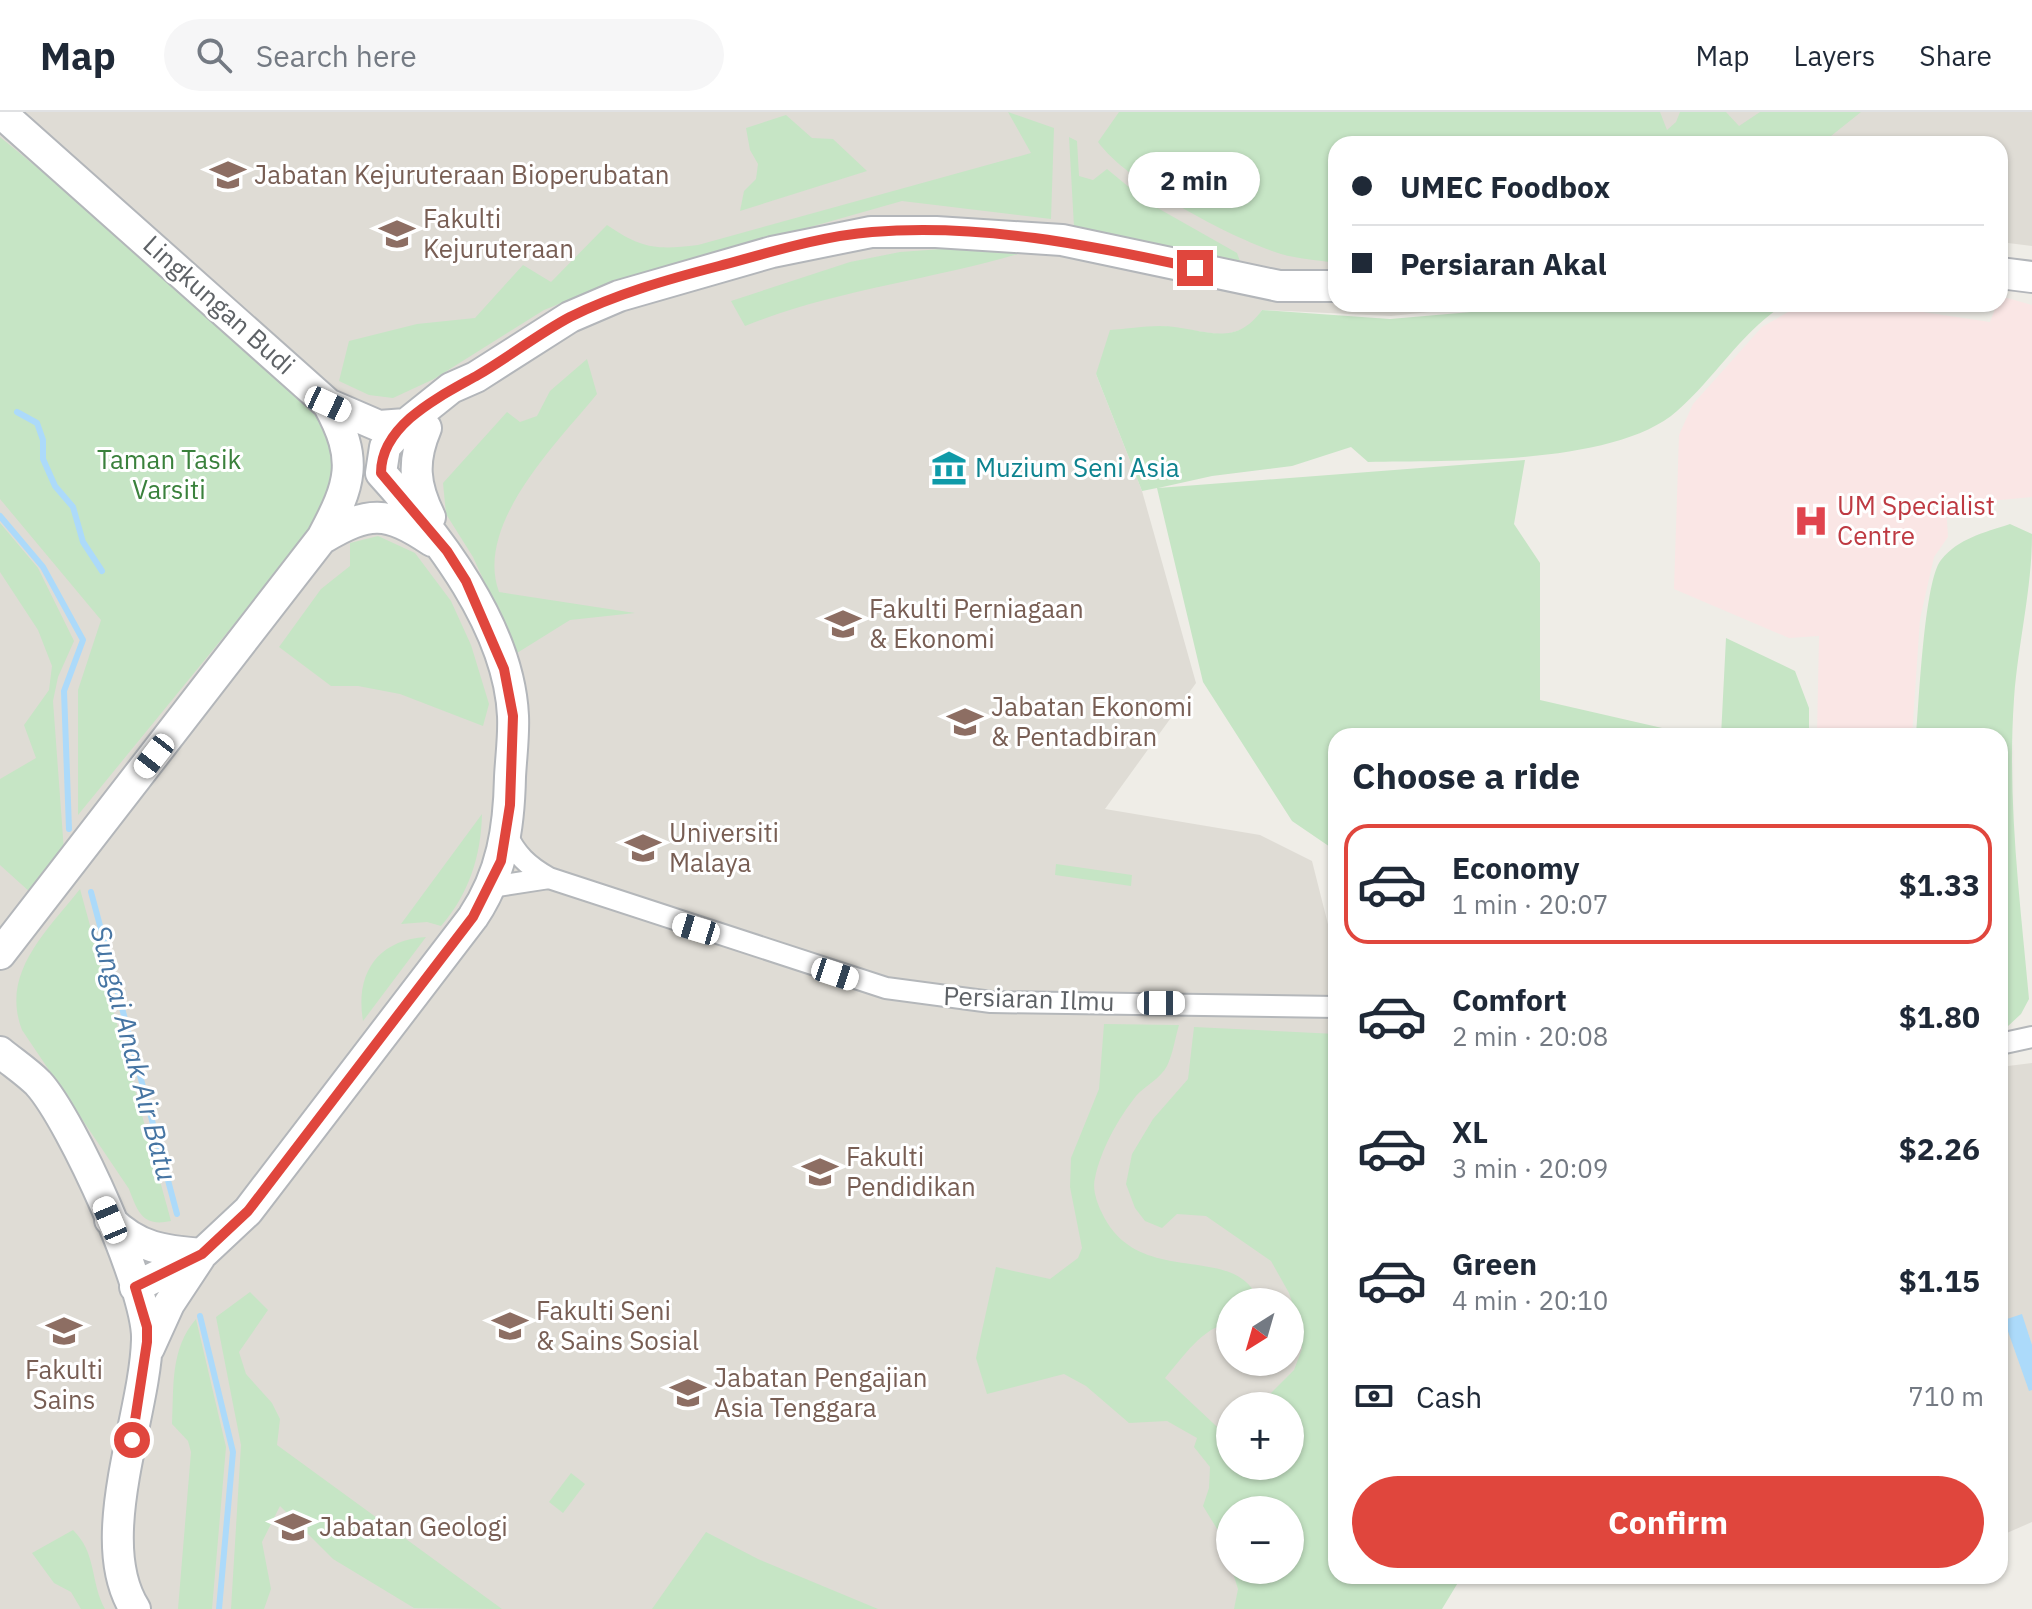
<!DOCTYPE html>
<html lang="en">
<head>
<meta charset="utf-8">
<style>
  body { margin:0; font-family:"IBM Plex Sans",sans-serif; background:#f6f6f7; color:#1f2937; height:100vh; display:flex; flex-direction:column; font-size:30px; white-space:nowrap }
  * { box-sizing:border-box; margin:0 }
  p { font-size:26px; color:#747a83 }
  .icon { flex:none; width:44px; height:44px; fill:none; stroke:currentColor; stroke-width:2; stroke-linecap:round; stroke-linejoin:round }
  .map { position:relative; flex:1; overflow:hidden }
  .panel { position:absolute; left:1328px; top:616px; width:680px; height:856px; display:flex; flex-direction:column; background:#fff; border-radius:24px; box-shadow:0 2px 6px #0004 }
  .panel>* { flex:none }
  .top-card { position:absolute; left:1328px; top:24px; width:680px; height:176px; border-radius:24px; box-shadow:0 2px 6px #0004; display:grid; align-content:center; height:176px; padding:0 24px; background:#fff }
  .needle { width:52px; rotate:217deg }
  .controls { position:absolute; left:1216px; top:1176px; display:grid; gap:16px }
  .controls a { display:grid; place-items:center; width:88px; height:88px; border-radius:50%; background:#fff; box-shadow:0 2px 6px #0004; font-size:40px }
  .end { position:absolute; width:36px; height:36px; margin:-18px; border:10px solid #e0463d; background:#fff; box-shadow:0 0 0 4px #fff }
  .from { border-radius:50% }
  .bubble { position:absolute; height:56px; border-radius:28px; background:#fff; box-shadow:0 2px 6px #0004; font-size:26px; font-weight:800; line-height:56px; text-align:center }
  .car { position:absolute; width:24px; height:48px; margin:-24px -12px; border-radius:10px; box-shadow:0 0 6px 2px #0007; background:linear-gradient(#fff 24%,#345 0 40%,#fff 0 76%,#345 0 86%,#fff 0) }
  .top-card b { display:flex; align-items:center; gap:28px; height:76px; font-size:30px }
  .top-card b+b { border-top:2px solid #e0e1e3 }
  .top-card i { width:20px; height:20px; background:#1f2937 }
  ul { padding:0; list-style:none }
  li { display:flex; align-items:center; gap:24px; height:120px; margin:0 16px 12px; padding:0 8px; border:4px solid transparent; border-radius:24px }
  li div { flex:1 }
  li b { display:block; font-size:30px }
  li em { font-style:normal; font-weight:800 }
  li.current { border-color:#e0463d }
  li>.icon { width:72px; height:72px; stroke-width:1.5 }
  h2 { padding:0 24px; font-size:36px; line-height:96px }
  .pay { display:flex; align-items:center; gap:20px; height:88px; padding:0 24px; font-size:30px }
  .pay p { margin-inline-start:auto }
  .cta { display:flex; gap:16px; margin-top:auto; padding:16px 24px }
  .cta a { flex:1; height:92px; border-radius:48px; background:#e0463d; color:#fff; font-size:32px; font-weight:800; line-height:92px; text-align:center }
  header { display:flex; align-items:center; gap:48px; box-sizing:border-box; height:112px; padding:0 40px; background:#fff; border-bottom:2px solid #e0e1e3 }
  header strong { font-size:38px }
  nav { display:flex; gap:44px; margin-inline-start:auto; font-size:28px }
  .search { width:560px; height:72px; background:#f6f6f7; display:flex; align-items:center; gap:20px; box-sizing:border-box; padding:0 28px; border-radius:44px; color:#747a83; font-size:30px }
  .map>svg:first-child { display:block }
  .education { fill:#dfdcd5; fill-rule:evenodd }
  .medical { fill:#fae6e5 }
  .green { fill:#c6e5c5 }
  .water { fill:#acdafa }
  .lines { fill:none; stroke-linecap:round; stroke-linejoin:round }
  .stream { stroke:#acdafa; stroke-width:6 }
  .street-casing { stroke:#b4b7ba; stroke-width:24 }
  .secondary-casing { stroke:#b3b6ba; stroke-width:34 }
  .street { stroke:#fff; stroke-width:20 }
  .secondary { stroke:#fff; stroke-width:30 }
  .route { stroke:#e0463d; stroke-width:10 }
  .labels { text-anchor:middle; stroke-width:6; stroke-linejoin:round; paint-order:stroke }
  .education-label { font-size:26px; fill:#785e54; stroke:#fff; text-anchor:start }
  .street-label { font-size:26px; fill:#5e6266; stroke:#fff }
  .park-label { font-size:26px; fill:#3a813c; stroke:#fff }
  .culture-label { font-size:26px; fill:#0d838f; stroke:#fff; text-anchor:start }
  .health-label { font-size:26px; fill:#be3a42; stroke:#fff; text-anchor:start }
  .water-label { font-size:28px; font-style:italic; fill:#4675a3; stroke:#fff }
</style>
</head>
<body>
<header>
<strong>Map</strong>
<div class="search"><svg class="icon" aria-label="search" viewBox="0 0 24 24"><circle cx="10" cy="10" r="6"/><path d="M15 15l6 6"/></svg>Search here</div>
<nav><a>Map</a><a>Layers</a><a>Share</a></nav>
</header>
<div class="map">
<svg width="2032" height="1497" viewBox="0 0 2032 1497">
  <rect width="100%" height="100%" fill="#efede7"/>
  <!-- education -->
  <path class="education" d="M0 0H2032V134L2000 130V32H1336V192H1507L1391 204 1262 198 1250 215 1224 223 1161 214 1096 262 1142 379 1196 571 1105 697 1260 723 1312 749 1336 844V1464L1324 1497H0ZM1230 1190H1290V1250H1230ZM1230 1294H1290V1354H1230ZM1230 1398H1290V1458H1230Z
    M2032 951V1410L2000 1424V955Z"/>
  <!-- medical -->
  <path class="medical" d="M2000 184 2032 193V385L1946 393 1948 425 1934 445 1920 507 1912 624H1817L1819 524 1789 526 1674 477 1679 323 1693 292 1762 215 1802 192H1916V199L1990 210Z"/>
  <!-- green -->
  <path class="green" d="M1008 0 1054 16 1051 107 902 89 606 173 544 198 434 267 393 286 369 283 339 269 349 229 417 212 475 206 523 153 551 170 607 113C642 137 657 138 698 133L1031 41Z
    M1119 0H1660L1667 18 1676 10 1680 0H1726L1739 14 1760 0H1861L1821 32H1336V151C1318 148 1298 147 1281 142 1231 126 1129 72 1098 30Z
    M786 3 812 26 833 27 867 59 740 99 744 79 756 67 758 52 750 38 746 16Z
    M0 25 122 125 330 317C336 361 330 378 311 418L78 703V578L101 508 0 387Z
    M1069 25 1077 29 1079 64 1093 68 1107 57 1147 90 1237 141 1241 152 1074 115Z
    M956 136 1025 140C932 168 834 178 745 214L731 189 850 150 900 140Z
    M1562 192H1785C1741 220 1716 265 1677 299 1615 354 1450 348 1368 350L1351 335 1292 354 1212 364 1158 376 1525 348 1514 412 1540 451V588L1697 624H1336V739L1292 709 1203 570 1157 376 1142 379 1096 262 1110 218C1126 217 1143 214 1160 214 1201 214 1233 239 1262 198L1390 207Z
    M587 247 597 282C558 330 474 412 499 480L635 501 570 508 517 541 473 445 446 402 443 371 507 300 520 310 537 304 550 279Z
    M0 411 38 456 74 529 58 565 53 589 64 739 31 781 0 753V667L36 646 24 613 49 578 52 554 38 518 0 460Z
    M2010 412 2032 422C2032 478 2018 531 2014 587 2007 687 2020 788 2029 887L2021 902 2007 915H2000V624H1916C1919 592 1924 469 1941 448 1959 426 1983 421 2010 412Z
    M378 424 415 441 451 489 471 533 489 592 483 614 400 582 358 574H331L279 535 321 477 350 454V431Z
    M1726 526 1795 559 1809 596V624H1721Z
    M482 702C481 744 469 782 441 814L427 810 401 812Z
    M1056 752 1132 763 1131 774 1055 763Z
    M80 777 171 1109C143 1115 138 1101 129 1077L22 918C0 861 47 819 80 777Z
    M426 825 363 909C355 862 377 828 426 825Z
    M1104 912 1179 913C1175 926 1173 942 1167 954 1161 966 1145 974 1136 984 1118 1007 1101 1037 1095 1066 1092 1077 1097 1091 1102 1101 1138 1178 1234 1129 1258 1187L1230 1190V1210C1201 1217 1184 1244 1165 1266L1230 1327V1354H1290V1294H1273L1268 1284 1294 1258 1302 1237 1301 1217 1289 1181 1271 1149 1206 1104 1177 1102 1162 1116 1145 1109 1135 1096 1126 1072 1132 1042 1153 1007 1188 967 1194 915 1336 922V1464H1462L1442 1497H1234L1238 1477 1232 1458H1290V1398H1230V1450L1222 1425 1203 1394 1209 1376 1210 1355 1194 1335 1197 1326 1167 1309 1129 1311 1086 1274 1064 1262 987 1282 976 1246 996 1155 1050 1167 1078 1146 1082 1136 1070 1075 1071 1046 1099 977Z
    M250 1180 268 1198 239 1240 246 1262 272 1291 280 1307 277 1333 502 1497 414 1496 333 1447 280 1394 262 1430 271 1477 264 1497H231L241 1333 216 1205Z
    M196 1207 226 1335 212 1497H178L191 1340 188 1329 172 1312C174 1274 170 1237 196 1207Z
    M571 1361 585 1372 563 1401 549 1390Z
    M73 1418C97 1441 90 1470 105 1497H81L71 1480 54 1471 32 1441Z
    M706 1420 758 1447 878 1497H652Z"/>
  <!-- water -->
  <path class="water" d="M2022 1202 2032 1233V1278L2029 1279 2004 1208Z"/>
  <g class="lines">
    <!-- stream -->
    <path class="stream" d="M17 300 37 311 43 328V347L55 374 73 395 83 430 102 459
      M0 404 43 455 83 528 64 579 69 717
      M91 780 177 1102
      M200 1204 233 1340 219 1497"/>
    <!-- street casing -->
    <g class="street-casing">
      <path id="street" d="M549 766 886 876 991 890 1336 895
        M491 775 549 766C528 754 516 743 506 721
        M2000 932 2032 925"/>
    </g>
    <!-- secondary casing -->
    <g class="secondary-casing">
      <path id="secondary" d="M2000 161 2032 165
        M328 292 379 314 406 312 451 276 476 265 570 205 619 184 772 140 871 120H936L1062 128 1279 174H1336
        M426 316C412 349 414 373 430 405
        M323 426C369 399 386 398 432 429
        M0 842 322 426C351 372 359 348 328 292L0 0
        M0 940C12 950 27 960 38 971 72 1008 149 1178 147 1228 145 1305 91 1428 135 1497
        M110 1108C138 1136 164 1139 202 1142
        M135 1175 202 1142 248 1099 473 805C502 762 509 716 510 665 511 645 514 624 513 604 509 515 438 424 381 361L385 335 406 312
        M149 1236 169 1192 200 1145"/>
    </g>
    <!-- street -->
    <use href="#street" class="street"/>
    <!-- secondary -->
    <use href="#secondary" class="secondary"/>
  </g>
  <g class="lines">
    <!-- route -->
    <path class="route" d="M132 1328 147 1230V1215L135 1175 202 1142 248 1099 473 805 501 749 510 693 513 604 504 557 466 469 447 439 381 361C381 312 441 284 478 263 509 245 538 222 570 205 616 182 669 167 719 154 768 141 821 124 872 120 980 111 1090 133 1195 156"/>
  </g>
  <!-- icons -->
  <defs>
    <g id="university-bare" transform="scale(2.76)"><path d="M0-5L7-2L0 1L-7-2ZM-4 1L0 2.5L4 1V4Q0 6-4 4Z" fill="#8d6e63" stroke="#fff" stroke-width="2.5" paint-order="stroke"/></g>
    <g id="museum-bare" transform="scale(2.76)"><path d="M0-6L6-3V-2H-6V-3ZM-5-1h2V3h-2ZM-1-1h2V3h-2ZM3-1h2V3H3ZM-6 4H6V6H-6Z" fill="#0f9aa8" stroke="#fff" stroke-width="2.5" paint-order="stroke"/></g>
    <g id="hospital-bare" transform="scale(2.76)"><path d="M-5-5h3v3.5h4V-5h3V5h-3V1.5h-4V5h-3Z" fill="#e0444e" stroke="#fff" stroke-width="2.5" paint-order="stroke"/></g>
  </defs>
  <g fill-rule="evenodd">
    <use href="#university-bare" x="228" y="63"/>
    <use href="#university-bare" x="397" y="122"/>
    <use href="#museum-bare" x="949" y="356"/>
    <use href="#hospital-bare" x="1811" y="409"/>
    <use href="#university-bare" x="843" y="512"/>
    <use href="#university-bare" x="965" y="610"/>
    <use href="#university-bare" x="643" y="736"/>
    <use href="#university-bare" x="820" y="1060"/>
    <use href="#university-bare" x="510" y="1214"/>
    <use href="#university-bare" x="64" y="1219"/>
    <use href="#university-bare" x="688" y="1281"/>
    <use href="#university-bare" x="293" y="1415"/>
  </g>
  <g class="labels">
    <!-- education labels -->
    <g class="education-label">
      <text x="254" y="72">Jabatan Kejuruteraan Bioperubatan</text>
      <text x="423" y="116">Fakulti<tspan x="423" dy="30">Kejuruteraan</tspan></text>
      <text x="869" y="506">Fakulti Perniagaan<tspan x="869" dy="30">&amp; Ekonomi</tspan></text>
      <text x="991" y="604">Jabatan Ekonomi<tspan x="991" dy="30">&amp; Pentadbiran</tspan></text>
      <text x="669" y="730">Universiti<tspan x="669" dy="30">Malaya</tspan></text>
      <text x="846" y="1054">Fakulti<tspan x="846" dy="30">Pendidikan</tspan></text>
      <text x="536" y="1208">Fakulti Seni<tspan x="536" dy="30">&amp; Sains Sosial</tspan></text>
      <text x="64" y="1267" text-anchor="middle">Fakulti<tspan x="64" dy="30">Sains</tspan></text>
      <text x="714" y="1275">Jabatan Pengajian<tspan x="714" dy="30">Asia Tenggara</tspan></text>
      <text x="319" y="1424">Jabatan Geologi</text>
    </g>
    <!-- street labels -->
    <g class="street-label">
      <text transform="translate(219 193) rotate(42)" y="9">Lingkungan Budi</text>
      <text transform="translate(1029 887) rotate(2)" y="9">Persiaran Ilmu</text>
    </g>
    <!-- park labels -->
    <g class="park-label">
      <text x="169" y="357">Taman Tasik<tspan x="169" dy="30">Varsiti</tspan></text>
    </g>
    <!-- culture labels -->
    <g class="culture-label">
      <text x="975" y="365">Muzium Seni Asia</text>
    </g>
    <!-- health labels -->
    <g class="health-label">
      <text x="1837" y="403">UM Specialist<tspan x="1837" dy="30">Centre</tspan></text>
    </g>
    <!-- water labels -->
    <g class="water-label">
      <text transform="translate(134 941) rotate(75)" y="10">Sungai Anak Air Batu</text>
    </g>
  </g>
</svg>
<div class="controls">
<a><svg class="needle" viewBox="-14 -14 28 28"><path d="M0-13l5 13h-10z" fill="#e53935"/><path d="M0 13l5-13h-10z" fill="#747a83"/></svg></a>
<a>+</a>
<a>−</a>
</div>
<i class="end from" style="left:132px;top:1328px"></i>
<i class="end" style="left:1195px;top:156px"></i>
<div class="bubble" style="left:1128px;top:40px;width:132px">2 min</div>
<i class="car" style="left:328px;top:292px;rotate:115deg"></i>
<i class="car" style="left:154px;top:644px;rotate:218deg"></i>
<i class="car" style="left:696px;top:817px;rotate:287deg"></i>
<i class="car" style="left:835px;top:862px;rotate:108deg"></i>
<i class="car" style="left:1161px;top:891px;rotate:90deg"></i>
<i class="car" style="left:110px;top:1108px;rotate:337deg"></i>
<div class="top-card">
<b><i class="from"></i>UMEC Foodbox</b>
<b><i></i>Persiaran Akal</b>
</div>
<section class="panel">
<h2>Choose a ride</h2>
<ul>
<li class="current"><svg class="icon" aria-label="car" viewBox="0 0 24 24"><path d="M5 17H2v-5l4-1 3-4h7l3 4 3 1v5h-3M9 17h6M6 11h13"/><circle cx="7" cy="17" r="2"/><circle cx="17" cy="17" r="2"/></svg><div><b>Economy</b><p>1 min · 20:07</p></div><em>$1.33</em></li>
<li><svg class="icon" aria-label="car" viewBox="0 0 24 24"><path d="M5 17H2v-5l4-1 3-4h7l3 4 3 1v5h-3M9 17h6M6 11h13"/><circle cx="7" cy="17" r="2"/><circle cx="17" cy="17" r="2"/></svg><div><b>Comfort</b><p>2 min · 20:08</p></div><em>$1.80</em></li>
<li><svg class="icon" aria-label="car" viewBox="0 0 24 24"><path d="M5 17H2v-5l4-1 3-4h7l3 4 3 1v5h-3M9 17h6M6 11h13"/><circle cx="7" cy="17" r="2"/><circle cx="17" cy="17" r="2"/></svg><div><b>XL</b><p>3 min · 20:09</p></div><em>$2.26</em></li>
<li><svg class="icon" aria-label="car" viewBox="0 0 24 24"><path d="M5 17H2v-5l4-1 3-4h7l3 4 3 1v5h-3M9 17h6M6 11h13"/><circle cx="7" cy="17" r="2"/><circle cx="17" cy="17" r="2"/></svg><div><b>Green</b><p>4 min · 20:10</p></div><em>$1.15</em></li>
</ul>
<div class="pay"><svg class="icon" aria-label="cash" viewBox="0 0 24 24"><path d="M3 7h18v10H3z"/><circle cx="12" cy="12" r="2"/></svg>Cash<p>710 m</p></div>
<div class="cta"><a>Confirm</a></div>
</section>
</div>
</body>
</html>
